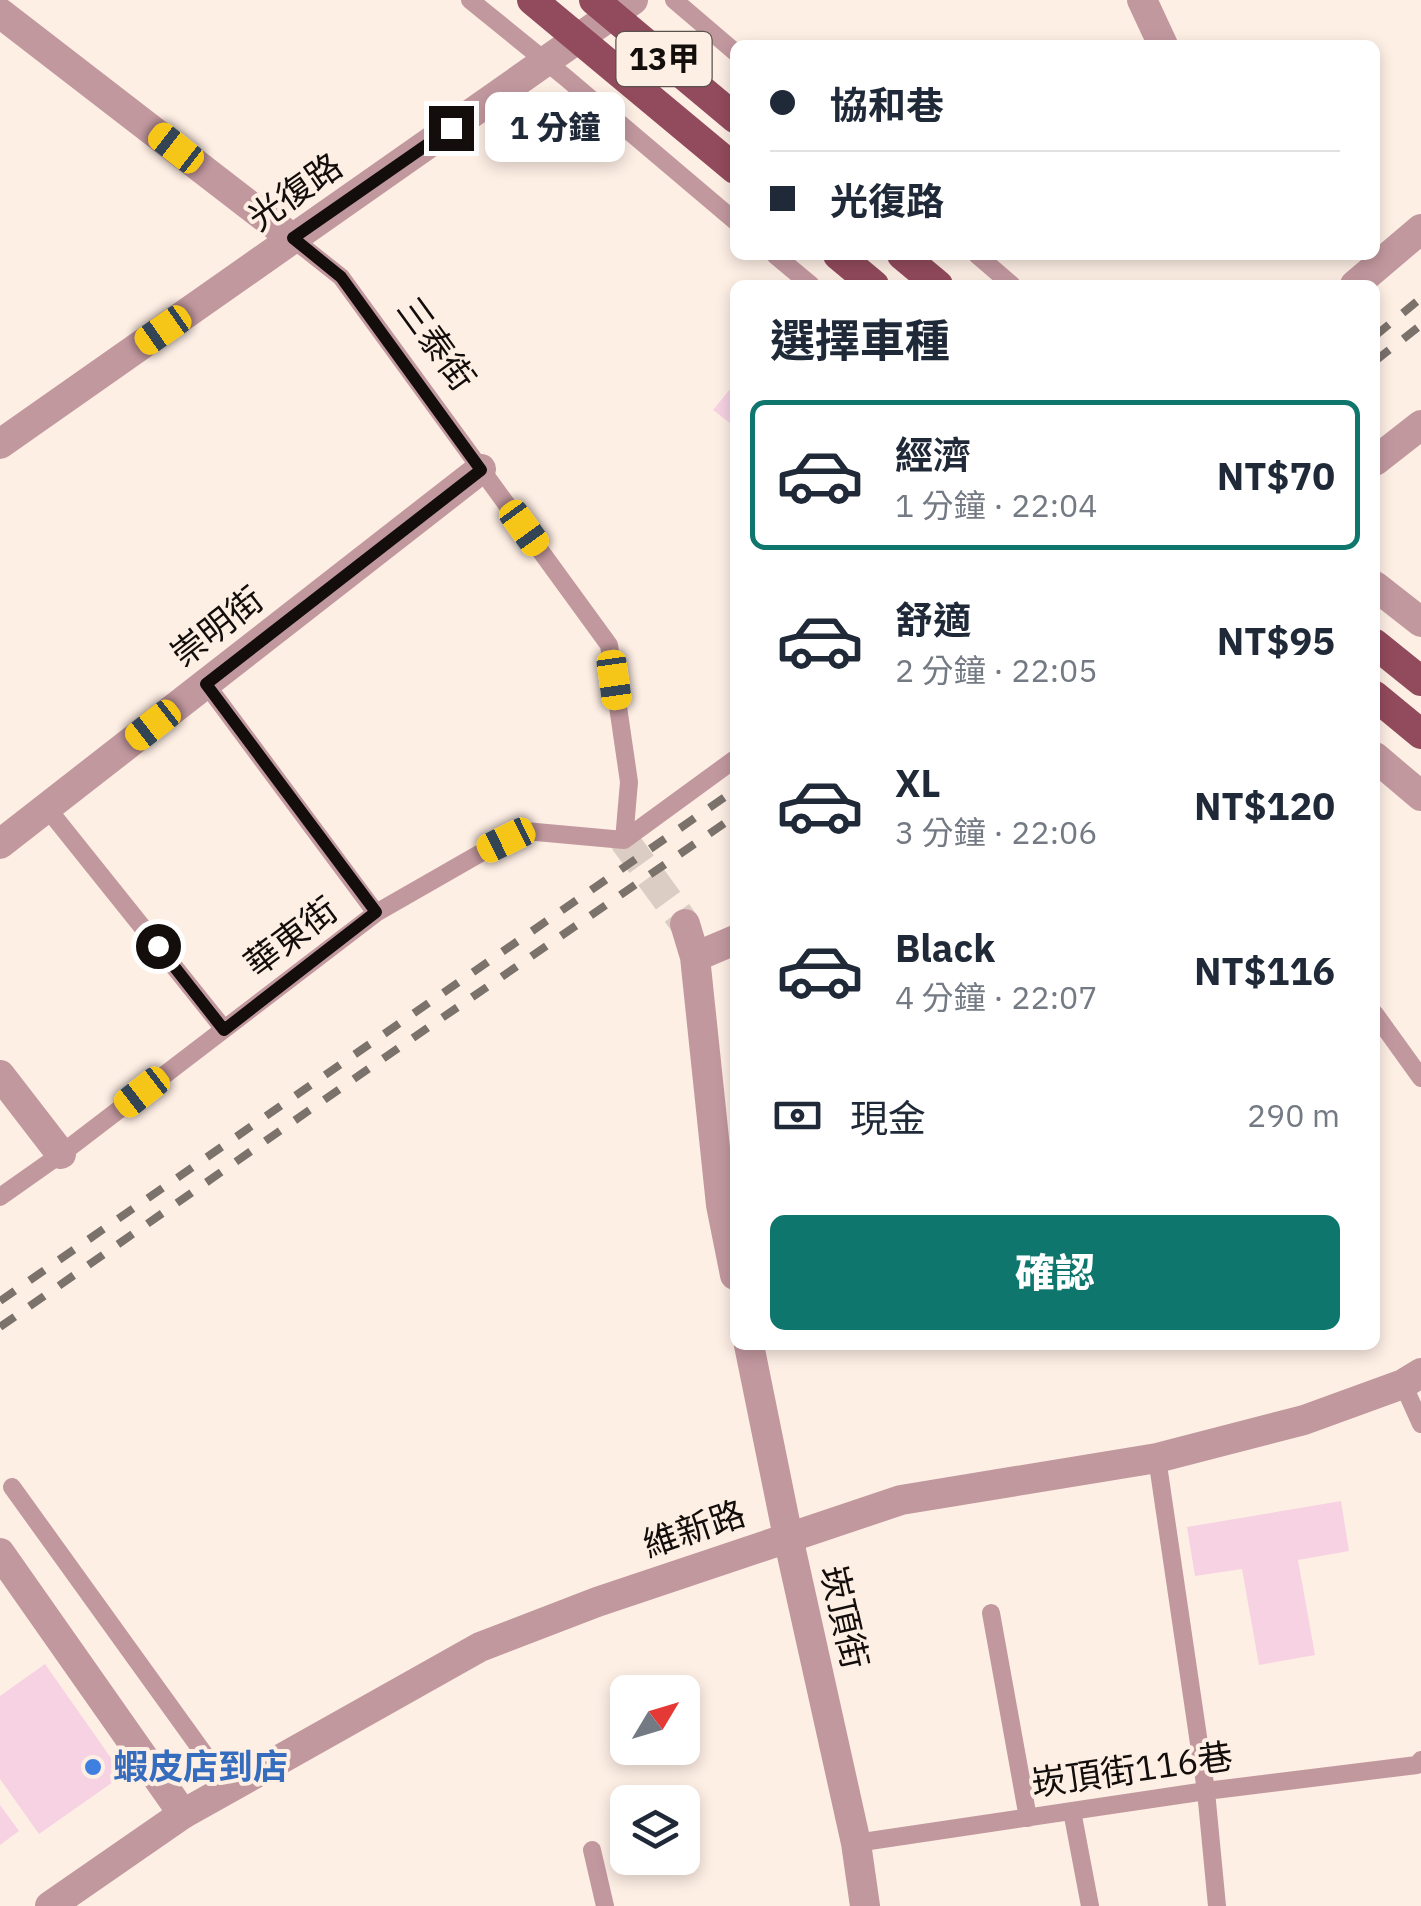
<!DOCTYPE html>
<html lang="zh-TW">
<head>
<meta charset="utf-8">
<style>
  body { margin:0; font-family:"IBM Plex Sans","Noto Sans TC",sans-serif; background:#f2f2f3; color:#1f2937; height:100vh; display:flex; flex-direction:column; font-size:38px; white-space:nowrap }
  * { box-sizing:border-box; margin:0 }
  p { font-size:32px; color:#747a83 }
  .icon { flex:none; width:55px; height:55px; fill:none; stroke:currentColor; stroke-width:2; stroke-linecap:round; stroke-linejoin:round }
  .map { position:relative; flex:1; overflow:hidden }
  .details { position:absolute; left:730px; top:280px; width:650px; height:1070px; display:flex; flex-direction:column; background:#fff; border-radius:15px; box-shadow:0 5px 15px #0003 }
  .details>* { flex:none }
  .top-card { position:absolute; left:730px; top:40px; width:650px; height:220px; border-radius:15px; box-shadow:0 5px 15px #0003; display:grid; align-content:center; height:220px; padding:0 40px; background:#fff }
  .needle { width:65px; rotate:52deg }
  .controls { position:absolute; left:610px; top:1675px; display:grid; gap:20px }
  .controls a { display:grid; place-items:center; width:90px; height:90px; border-radius:15px; background:#fff; box-shadow:0 5px 15px #0003; font-size:50px }
  .end { position:absolute; width:45px; height:45px; margin:-22px; border:12px solid #130e0b; background:#fff; box-shadow:0 0 0 5px #fff }
  .from { border-radius:50% }
  .bubble { position:absolute; height:70px; border-radius:15px; background:#fff; box-shadow:0 5px 15px #0003; font-size:32px; font-weight:800; line-height:70px; text-align:center }
  .car { position:absolute; width:30px; height:60px; margin:-30px -15px; border-radius:12px; box-shadow:0 0 8px 2px #0007; background:linear-gradient(#f5c518 24%,#345 0 40%,#f5c518 0 76%,#345 0 86%,#f5c518 0) }
  .top-card b { display:flex; align-items:center; gap:35px; height:95px; font-size:38px }
  .top-card b+b { border-top:2px solid #e0e1e3 }
  .top-card i { width:25px; height:25px; background:#1f2937 }
  ul { padding:0; list-style:none }
  li { display:flex; align-items:center; gap:30px; height:150px; margin:0 20px 15px; padding:0 20px; border:5px solid transparent; border-radius:15px }
  li div { flex:1 }
  li b { display:block; font-size:38px }
  li em { font-style:normal; font-weight:800 }
  li.current { border-color:#0f766e }
  li>.icon { width:90px; height:90px; stroke-width:1.5 }
  h2 { padding:0 40px; font-size:45px; line-height:120px }
  .pay { display:flex; align-items:center; gap:25px; height:110px; padding:0 40px; font-size:38px }
  .pay p { margin-inline-start:auto }
  .action { display:flex; gap:20px; margin-top:auto; padding:20px 40px }
  .action a { flex:1; height:115px; border-radius:15px; background:#0f766e; color:#fff; font-size:40px; font-weight:800; line-height:115px; text-align:center }
  .map>svg:first-child { display:block }
  .building { fill:#f6d2e3 }
  .lines { fill:none; stroke-linecap:round; stroke-linejoin:round }
  .minor-tunnel { stroke:#dbcdc4; stroke-width:30; stroke-dasharray:30 15; stroke-linecap:butt }
  .service { stroke:#c2989f; stroke-width:18 }
  .minor { stroke:#c2989f; stroke-width:30 }
  .tertiary { stroke:#c2989f; stroke-width:30 }
  .primary { stroke:#924b5c; stroke-width:30 }
  .rail { stroke:#7b726c; stroke-width:8; stroke-dasharray:18 18; stroke-linecap:butt }
  .route { stroke:#130e0b; stroke-width:12 }
  .shop-dot { fill:#3f7fe0; stroke:#feefe5; stroke-width:4 }
  .labels { text-anchor:middle; stroke-width:8; stroke-linejoin:round; paint-order:stroke }
  .shield { fill:#feefe5; stroke:#5a524c; stroke-width:2.5 }
  .shield-label { font-size:32px; font-weight:bold; fill:#130e0b }
  .street-label { font-size:35px; fill:#130e0b; stroke:#feefe5 }
  .shop-label { font-size:35px; font-weight:bold; fill:#366cbe; stroke:#feefe5; text-anchor:start }
</style>
</head>
<body>
<div class="map">
<svg width="1421" height="1906" viewBox="0 0 1421 1906">
  <rect width="100%" height="100%" fill="#feefe5"/>
  <!-- building -->
  <path class="building" d="M735 383V427L713 410Z
    M1341 1501 1349 1551 1298 1560 1315 1655 1259 1665 1242 1569 1195 1576 1187 1527Z
    M45 1664 123 1775 39 1834 0 1779V1696Z
    M0 1805 19 1831 0 1845Z"/>
  <g class="lines">
    <!-- minor-tunnel -->
    <path class="minor-tunnel" d="M624 840 685 924"/>
    <!-- service -->
    <path class="service" d="M470 0 565 77 735 221
      M674 0 735 52
      M293 239 341 277 609 645 629 782 624 840
      M775 255 811 285
      M977 255 1012 285
      M206 684 376 913
      M47 808 224 1029
      M1375 1014 1421 1078
      M0 1197 61 1154 376 913 486 850 525 831 624 840 735 759
      M1403 1384 1421 1424
      M1157 1458 1206 1791 1217 1906
      M12 1487 228 1787
      M991 1613 1028 1818
      M1072 1811 1090 1906
      M856 1843 1206 1791 1417 1765 1421 1760
      M592 1850 605 1906"/>
    <!-- minor -->
    <path class="minor" d="M1142 0 1163 45
      M0 13 293 239
      M1355 285 1421 229
      M0 444 633 0
      M1375 586 1421 622
      M1375 757 1421 796
      M0 844 481 469
      M685 924 695 957 721 1205 735 1275
      M695 957 735 940
      M0 1075 61 1154
      M749 1345 788 1537 856 1843 865 1906
      M0 1553 183 1814"/>
    <!-- tertiary -->
    <path class="tertiary" d="M1375 461 1421 425
      M50 1906 183 1814 480 1647 597 1602 901 1500 1157 1458 1304 1420 1403 1384 1421 1373"/>
    <!-- primary -->
    <path class="primary" d="M532 0 735 169
      M594 0 735 118
      M838 255 874 285
      M902 255 938 285
      M1375 644 1421 681
      M1375 696 1421 734"/>
    <!-- rail -->
    <path class="rail" d="M1375 336 1421 298
      M1375 361 1421 325
      M0 1301 735 790
      M0 1327 381 1060 735 816"/>
  </g>
  <g class="lines">
    <!-- route -->
    <path class="route" d="M158 946 224 1030 376 912 206 684 481 470 341 277 293 238 451 128"/>
  </g>
  <!-- markers -->
  <circle class="shop-dot" cx="93" cy="1767" r="10"/>
  <g class="labels">
    <!-- shield labels -->
    <rect class="shield" x="616.5" y="32" width="95" height="54" rx="8"/>
    <g class="shield-label">
      <text x="664" y="70">13甲</text>
    </g>
    <!-- street labels -->
    <g class="street-label">
      <text transform="translate(295 192) rotate(-35)" y="12">光復路</text>
      <text transform="translate(436 344) rotate(54)" y="12">三泰街</text>
      <text transform="translate(217 627) rotate(-38)" y="12">崇明街</text>
      <text transform="translate(291 937) rotate(-37)" y="12">華東街</text>
      <text transform="translate(694 1529) rotate(-19)" y="12">維新路</text>
      <text transform="translate(844 1617) rotate(77)" y="12">崁頂街</text>
      <text transform="translate(1132 1770) rotate(-8)" y="12">崁頂街116巷</text>
    </g>
    <!-- shop labels -->
    <g class="shop-label">
      <text x="113" y="1779">蝦皮店到店</text>
    </g>
  </g>
</svg>
<div class="controls">
<a><svg class="needle" viewBox="-14 -14 28 28"><path d="M0-13l5 13h-10z" fill="#e53935"/><path d="M0 13l5-13h-10z" fill="#747a83"/></svg></a>
<a><svg class="icon" aria-label="layers" viewBox="0 0 24 24"><path d="M12 4l9 5-9 5-9-5zM3 14l9 5 9-5"/></svg></a>
</div>
<i class="end from" style="left:158px;top:946px"></i>
<i class="end" style="left:451px;top:128px"></i>
<div class="bubble" style="left:485px;top:92px;width:140px">1 分鐘</div>
<i class="car" style="left:176px;top:148px;rotate:308deg"></i>
<i class="car" style="left:163px;top:330px;rotate:235deg"></i>
<i class="car" style="left:524px;top:528px;rotate:144deg"></i>
<i class="car" style="left:614px;top:680px;rotate:172deg"></i>
<i class="car" style="left:153px;top:725px;rotate:232deg"></i>
<i class="car" style="left:506px;top:840px;rotate:244deg"></i>
<i class="car" style="left:142px;top:1092px;rotate:232deg"></i>
<div class="top-card">
<b><i class="from"></i>協和巷</b>
<b><i></i>光復路</b>
</div>
<section class="details">
<h2>選擇車種</h2>
<ul>
<li class="current"><svg class="icon" aria-label="car" viewBox="0 0 24 24"><path d="M5 17H2v-5l4-1 3-4h7l3 4 3 1v5h-3M9 17h6M6 11h13"/><circle cx="7" cy="17" r="2"/><circle cx="17" cy="17" r="2"/></svg><div><b>經濟</b><p>1 分鐘 · 22:04</p></div><em>NT$70</em></li>
<li><svg class="icon" aria-label="car" viewBox="0 0 24 24"><path d="M5 17H2v-5l4-1 3-4h7l3 4 3 1v5h-3M9 17h6M6 11h13"/><circle cx="7" cy="17" r="2"/><circle cx="17" cy="17" r="2"/></svg><div><b>舒適</b><p>2 分鐘 · 22:05</p></div><em>NT$95</em></li>
<li><svg class="icon" aria-label="car" viewBox="0 0 24 24"><path d="M5 17H2v-5l4-1 3-4h7l3 4 3 1v5h-3M9 17h6M6 11h13"/><circle cx="7" cy="17" r="2"/><circle cx="17" cy="17" r="2"/></svg><div><b>XL</b><p>3 分鐘 · 22:06</p></div><em>NT$120</em></li>
<li><svg class="icon" aria-label="car" viewBox="0 0 24 24"><path d="M5 17H2v-5l4-1 3-4h7l3 4 3 1v5h-3M9 17h6M6 11h13"/><circle cx="7" cy="17" r="2"/><circle cx="17" cy="17" r="2"/></svg><div><b>Black</b><p>4 分鐘 · 22:07</p></div><em>NT$116</em></li>
</ul>
<div class="pay"><svg class="icon" aria-label="cash" viewBox="0 0 24 24"><path d="M3 7h18v10H3z"/><circle cx="12" cy="12" r="2"/></svg>現金<p>290 m</p></div>
<div class="action"><a>確認</a></div>
</section>
</div>
</body>
</html>
